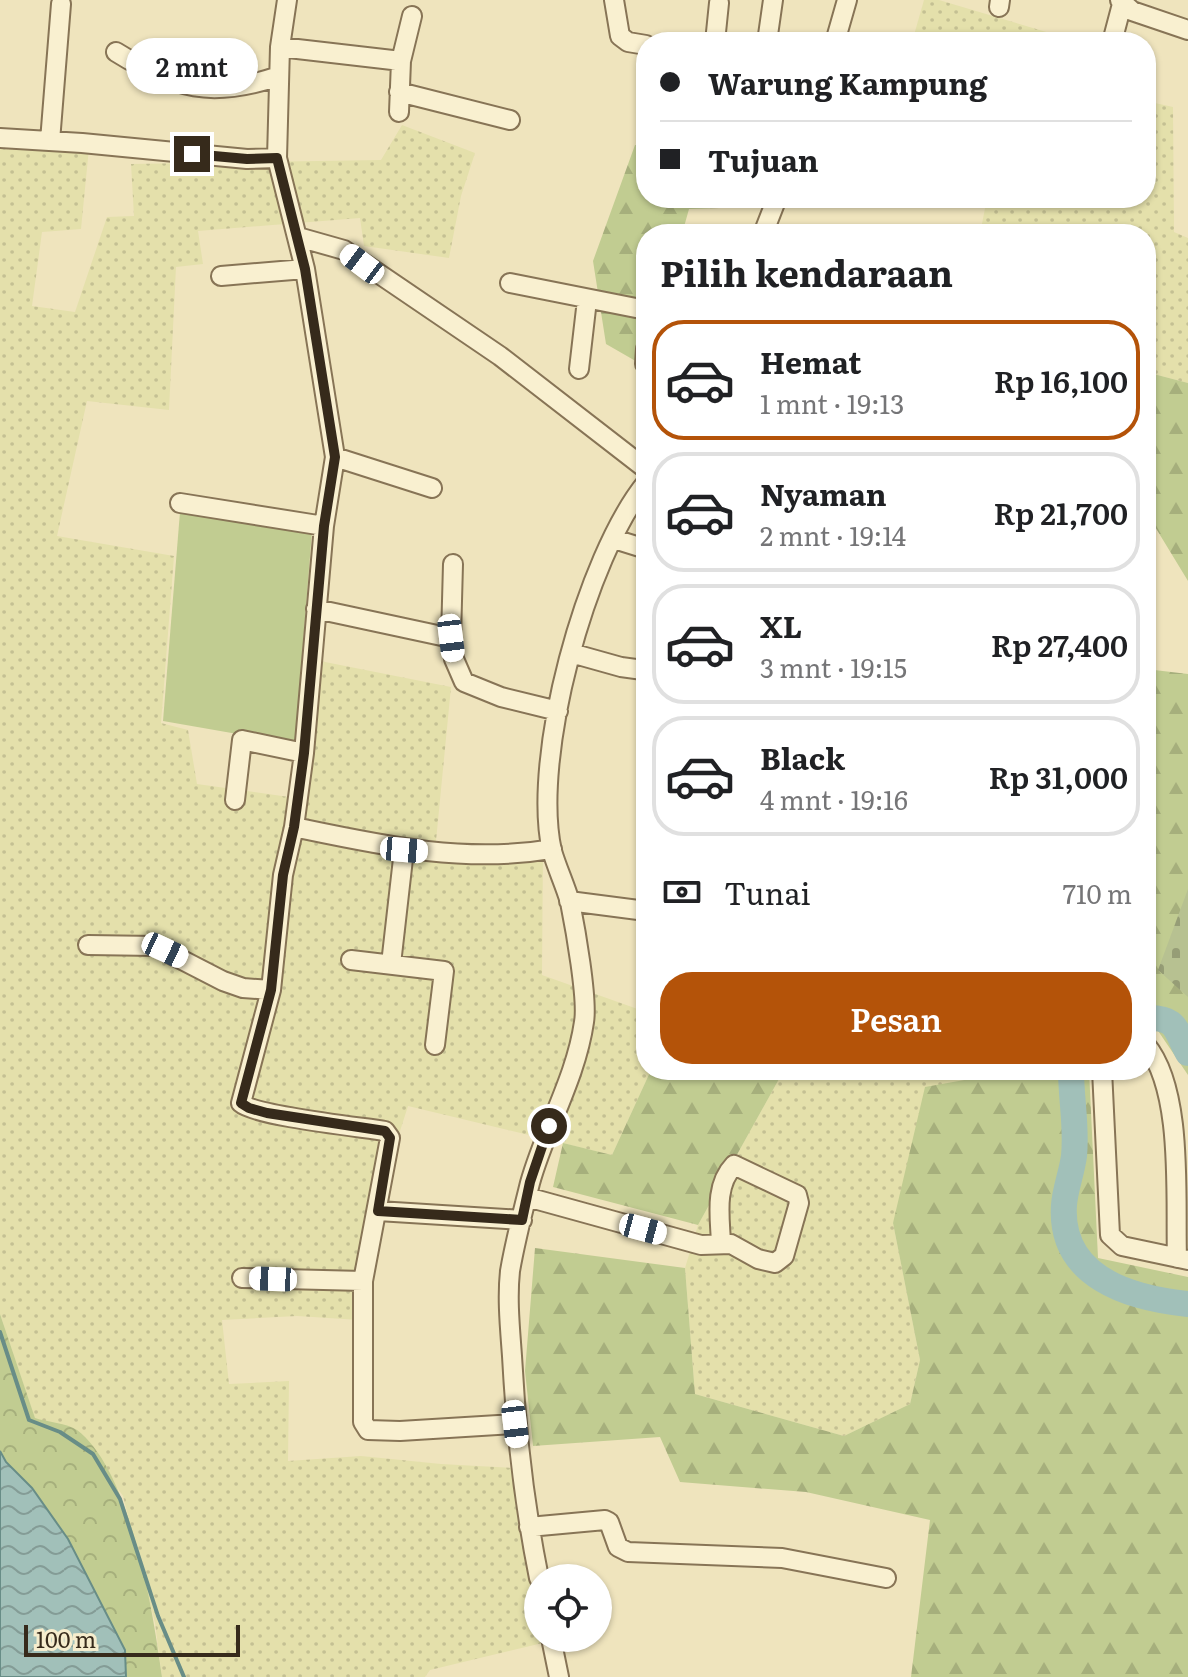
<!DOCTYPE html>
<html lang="id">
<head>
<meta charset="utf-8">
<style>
  body { margin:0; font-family:Literata,serif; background:#f6f6f6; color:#202124; height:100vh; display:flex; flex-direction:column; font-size:30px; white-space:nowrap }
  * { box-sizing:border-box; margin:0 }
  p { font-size:26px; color:#757577 }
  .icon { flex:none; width:44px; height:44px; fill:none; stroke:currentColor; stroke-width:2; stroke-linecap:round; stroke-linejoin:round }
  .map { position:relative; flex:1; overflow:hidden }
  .sheet { position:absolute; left:636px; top:224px; width:520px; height:856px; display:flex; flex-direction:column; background:#fff; border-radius:32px; box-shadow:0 2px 6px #0004 }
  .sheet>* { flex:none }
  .banner { position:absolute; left:636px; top:32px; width:520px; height:176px; border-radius:32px; box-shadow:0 2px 6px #0004; display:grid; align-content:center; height:176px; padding:0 24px; background:#fff }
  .buttons { position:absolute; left:524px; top:1564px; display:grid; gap:16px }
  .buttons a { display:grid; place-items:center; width:88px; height:88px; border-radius:50%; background:#fff; box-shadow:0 2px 6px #0004; font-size:40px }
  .scale { position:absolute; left:24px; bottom:20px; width:216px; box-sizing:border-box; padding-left:8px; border:4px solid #362a1b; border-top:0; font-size:22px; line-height:28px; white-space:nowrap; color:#362a1b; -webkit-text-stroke:6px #f6edcd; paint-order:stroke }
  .end { position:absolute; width:36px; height:36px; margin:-18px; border:10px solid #362a1b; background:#fff; box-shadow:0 0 0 4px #fff }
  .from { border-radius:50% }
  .bubble { position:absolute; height:56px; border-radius:28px; background:#fff; box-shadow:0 2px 6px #0004; font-size:26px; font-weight:600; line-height:56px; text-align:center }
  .car { position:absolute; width:24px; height:48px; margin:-24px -12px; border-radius:10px; box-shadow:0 0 6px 2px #0007; background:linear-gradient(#fff 24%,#345 0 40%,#fff 0 76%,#345 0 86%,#fff 0) }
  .banner b { display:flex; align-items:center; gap:28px; height:76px; font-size:30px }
  .banner b+b { border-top:2px solid #e0e0e0 }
  .banner i { width:20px; height:20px; background:#202124 }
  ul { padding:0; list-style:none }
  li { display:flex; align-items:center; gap:24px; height:120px; margin:0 16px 12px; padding:0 8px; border:4px solid #e0e0e0; border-radius:32px }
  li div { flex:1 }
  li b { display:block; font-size:30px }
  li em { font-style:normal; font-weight:600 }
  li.active { border-color:#b45309 }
  li>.icon { width:72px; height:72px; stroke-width:1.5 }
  h2 { padding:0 24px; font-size:36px; line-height:96px }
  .pay { display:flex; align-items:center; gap:20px; height:88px; padding:0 24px; font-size:30px }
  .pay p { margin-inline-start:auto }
  .button { display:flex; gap:16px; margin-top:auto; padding:16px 24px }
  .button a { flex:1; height:92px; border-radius:32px; background:#b45309; color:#fff; font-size:32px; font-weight:600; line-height:92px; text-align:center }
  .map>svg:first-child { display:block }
  .farmland { fill:url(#farmland-dots) }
  .forest { fill:url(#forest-firs) }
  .cemetery { fill:url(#cemetery-stones) }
  .park { fill:url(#park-crowns) }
  .pitch { fill:#c1cc91 }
  .water { fill:url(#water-waves); stroke:#688d87; stroke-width:2 }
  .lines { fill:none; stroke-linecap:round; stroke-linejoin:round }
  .stream { stroke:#688d87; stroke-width:4 }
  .river { stroke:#a1c0b9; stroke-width:26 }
  .minor-casing { stroke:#877456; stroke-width:22 }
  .minor { stroke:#f9f0d0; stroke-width:18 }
  .route { stroke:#362a1b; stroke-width:10 }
</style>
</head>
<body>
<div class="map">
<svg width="1188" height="1677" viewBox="0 0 1188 1677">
  <defs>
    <pattern id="farmland-dots" width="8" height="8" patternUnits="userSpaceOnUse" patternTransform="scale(2)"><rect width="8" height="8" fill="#e4e0ab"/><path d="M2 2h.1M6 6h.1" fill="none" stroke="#c4c093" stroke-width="1.8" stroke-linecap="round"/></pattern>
    <pattern id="forest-firs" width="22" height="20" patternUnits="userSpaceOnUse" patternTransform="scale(2)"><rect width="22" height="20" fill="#c1cc91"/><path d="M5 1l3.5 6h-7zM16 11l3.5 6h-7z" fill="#a6af7c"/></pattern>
    <pattern id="cemetery-stones" width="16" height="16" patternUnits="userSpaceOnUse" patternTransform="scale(2)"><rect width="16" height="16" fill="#b7c191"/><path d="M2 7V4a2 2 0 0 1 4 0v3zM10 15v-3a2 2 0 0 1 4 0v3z" fill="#969d76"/></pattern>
    <pattern id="park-crowns" width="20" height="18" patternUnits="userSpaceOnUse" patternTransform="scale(2)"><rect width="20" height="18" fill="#c1cc91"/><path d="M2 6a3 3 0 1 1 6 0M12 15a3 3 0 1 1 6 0" fill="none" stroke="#a6af7c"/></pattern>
    <pattern id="water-waves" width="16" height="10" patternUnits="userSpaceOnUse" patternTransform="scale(2)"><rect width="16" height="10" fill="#a1c0b9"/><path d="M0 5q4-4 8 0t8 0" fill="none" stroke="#849c96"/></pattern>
  </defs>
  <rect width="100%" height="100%" fill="#efe4bd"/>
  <!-- farmland -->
  <path class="farmland" d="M924 0H939L1070 39 1069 42H912Z
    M1146 101 1173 107 1174 232 1188 238V383L1146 372V234H980L987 198H1146Z
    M402 125 475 153 461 196 449 258 364 246 360 218 198 231 203 264 176 267 169 410 87 401 57 536 174 556 161 723 188 730 197 784 303 799 315 660 451 687 436 841 543 849 542 975 646 1012V1070H651L612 1155 408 1106 361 1253 359 1320 297 1316 222 1320 229 1384 289 1381 288 1461 361 1456 441 1464 513 1468 538 1580V1638H551V1641L430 1670 425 1677H162L155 1623 123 1496 75 1429 35 1419 0 1314V143L89 148 81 229 42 232 32 306 75 312 107 217 134 216 131 164 381 160Z
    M784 1070H972L971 1079 893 1223 920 1360 910 1404 844 1436 695 1394 685 1268 698 1225Z"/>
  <!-- forest -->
  <path class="forest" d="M635 145H646V198H724L721 208 689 209 682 234H646V367L606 344 593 261Z
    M1146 372 1188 383V581L1146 512Z
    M1146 669 1188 674V1075L1150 1019 1146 1020Z
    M651 1070H784L698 1225 553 1187 563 1143 612 1155Z
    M972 1070H1089L1098 1258 1188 1277V1677H911L930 1520 806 1492 680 1482 660 1437 533 1446 525 1371 535 1248 685 1268 695 1394 844 1436 910 1404 920 1360 893 1223 925 1087 970 1079Z"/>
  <!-- cemetery -->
  <path class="cemetery" d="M1188 889V997L1158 970Z"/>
  <!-- park -->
  <path class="park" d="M0 1314 35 1418C47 1422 67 1423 77 1430 131 1471 153 1611 162 1677H0Z"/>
  <!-- pitch -->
  <path class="pitch" d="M180 512 312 531 295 744 163 721Z"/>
  <!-- water -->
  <path class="water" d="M0 1451 6 1462 32 1488 68 1539 125 1650 126 1677H0Z"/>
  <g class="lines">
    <!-- stream -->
    <path class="stream" d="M0 1332 29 1420 60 1432 93 1454 120 1499 158 1616 184 1677"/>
    <!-- river -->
    <path class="river" d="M1146 1018C1178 1017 1175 1030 1188 1053
      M1071 1070C1071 1099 1077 1127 1074 1156 1072 1172 1065 1189 1064 1205 1059 1277 1129 1298 1188 1304"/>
    <!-- minor casing -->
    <g class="minor-casing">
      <path id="minor" d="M287 0 280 47 277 158 305 269 335 457 324 526 304 753 294 827 283 875 271 990 241 1103C255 1116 360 1127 385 1131L390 1138 363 1281V1422L368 1430 400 1431 515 1424
        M614 0 620 36 628 42 646 45
        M1120 0 1132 11 1188 30
        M999 7 1000 0
        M715 42 719 3
        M767 42 773 0
        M835 42 847 0
        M1112 42 1122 4
        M280 47 401 61
        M116 52C176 89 211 99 279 76
        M399 92 510 120
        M399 112 401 61 412 16
        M0 138 82 143 247 159 277 158
        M50 141 61 4
        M763 234 777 198
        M298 237 344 250 500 356 646 469
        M221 276 305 269
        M510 283 646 310
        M645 364 646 349
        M579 369 587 300
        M335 457 432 488
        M180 503 324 526
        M614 539 646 549
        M316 609 451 638 454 659 464 682 501 697 558 711
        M451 638 453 564
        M571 653 621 667 643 670
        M235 800 242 740 304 753
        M294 827C380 845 464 864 552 849
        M569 901 646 911
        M88 945 155 946 223 981 243 988 271 990
        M351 960 444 971 435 1045
        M391 964 404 850
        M1146 1045C1184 1091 1175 1199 1177 1258
        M1102 1070 1110 1235 1122 1246 1188 1260
        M527 1197 701 1245 731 1244 758 1259 775 1263 784 1256 799 1203 797 1195 734 1165C714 1186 720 1217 721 1243
        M378 1211 522 1220
        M242 1278 363 1281
        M529 1527 605 1520 609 1522 618 1547 628 1552 782 1558 886 1578
        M539 1578C524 1504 516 1431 512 1356 510 1328 507 1299 510 1271 515 1242 523 1211 530 1183 545 1129 576 1078 584 1022 588 999 575 927 570 902 565 885 557 868 552 851 531 758 586 557 646 483
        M551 1638 559 1677"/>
    </g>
    <!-- minor -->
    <use href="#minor" class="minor"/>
  </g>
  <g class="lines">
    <!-- route -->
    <path class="route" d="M192 154 247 159 277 158 305 269 335 457 324 526 304 753 294 827 283 875 271 990 241 1103 249 1108 267 1113 385 1131 390 1138 378 1211 522 1220 530 1182 549 1126"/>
  </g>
</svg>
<div class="buttons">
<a><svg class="icon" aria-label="locate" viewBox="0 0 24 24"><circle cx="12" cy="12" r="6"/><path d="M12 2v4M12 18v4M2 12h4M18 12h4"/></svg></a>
</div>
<div class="scale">100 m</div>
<i class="end from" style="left:549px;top:1126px"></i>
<i class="end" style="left:192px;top:154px"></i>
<div class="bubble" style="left:126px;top:38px;width:132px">2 mnt</div>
<i class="car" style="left:362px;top:264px;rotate:307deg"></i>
<i class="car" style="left:451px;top:638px;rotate:173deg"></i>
<i class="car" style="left:404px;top:850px;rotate:95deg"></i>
<i class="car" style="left:165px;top:950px;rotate:115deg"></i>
<i class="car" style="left:643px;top:1229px;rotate:105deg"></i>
<i class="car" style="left:273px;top:1279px;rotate:272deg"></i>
<i class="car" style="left:515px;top:1424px;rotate:173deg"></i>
<div class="banner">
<b><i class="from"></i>Warung Kampung</b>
<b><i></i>Tujuan</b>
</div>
<section class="sheet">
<h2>Pilih kendaraan</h2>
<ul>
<li class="active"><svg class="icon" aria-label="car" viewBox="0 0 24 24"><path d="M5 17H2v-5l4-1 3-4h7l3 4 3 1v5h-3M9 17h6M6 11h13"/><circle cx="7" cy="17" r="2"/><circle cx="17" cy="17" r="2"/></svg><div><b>Hemat</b><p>1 mnt · 19:13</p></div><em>Rp 16,100</em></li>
<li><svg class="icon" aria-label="car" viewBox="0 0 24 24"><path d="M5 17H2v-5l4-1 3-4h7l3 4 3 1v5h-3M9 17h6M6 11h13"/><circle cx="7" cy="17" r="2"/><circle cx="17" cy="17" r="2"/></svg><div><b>Nyaman</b><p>2 mnt · 19:14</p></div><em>Rp 21,700</em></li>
<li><svg class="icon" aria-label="car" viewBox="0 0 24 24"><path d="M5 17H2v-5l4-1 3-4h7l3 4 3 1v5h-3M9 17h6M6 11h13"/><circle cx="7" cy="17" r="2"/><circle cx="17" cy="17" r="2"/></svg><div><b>XL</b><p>3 mnt · 19:15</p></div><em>Rp 27,400</em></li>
<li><svg class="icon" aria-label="car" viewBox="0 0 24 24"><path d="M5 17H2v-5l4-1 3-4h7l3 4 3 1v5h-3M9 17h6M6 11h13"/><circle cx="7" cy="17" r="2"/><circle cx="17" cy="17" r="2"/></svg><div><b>Black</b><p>4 mnt · 19:16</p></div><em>Rp 31,000</em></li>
</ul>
<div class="pay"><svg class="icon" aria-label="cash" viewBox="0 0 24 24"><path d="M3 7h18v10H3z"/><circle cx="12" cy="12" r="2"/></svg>Tunai<p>710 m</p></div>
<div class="button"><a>Pesan</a></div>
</section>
</div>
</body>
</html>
